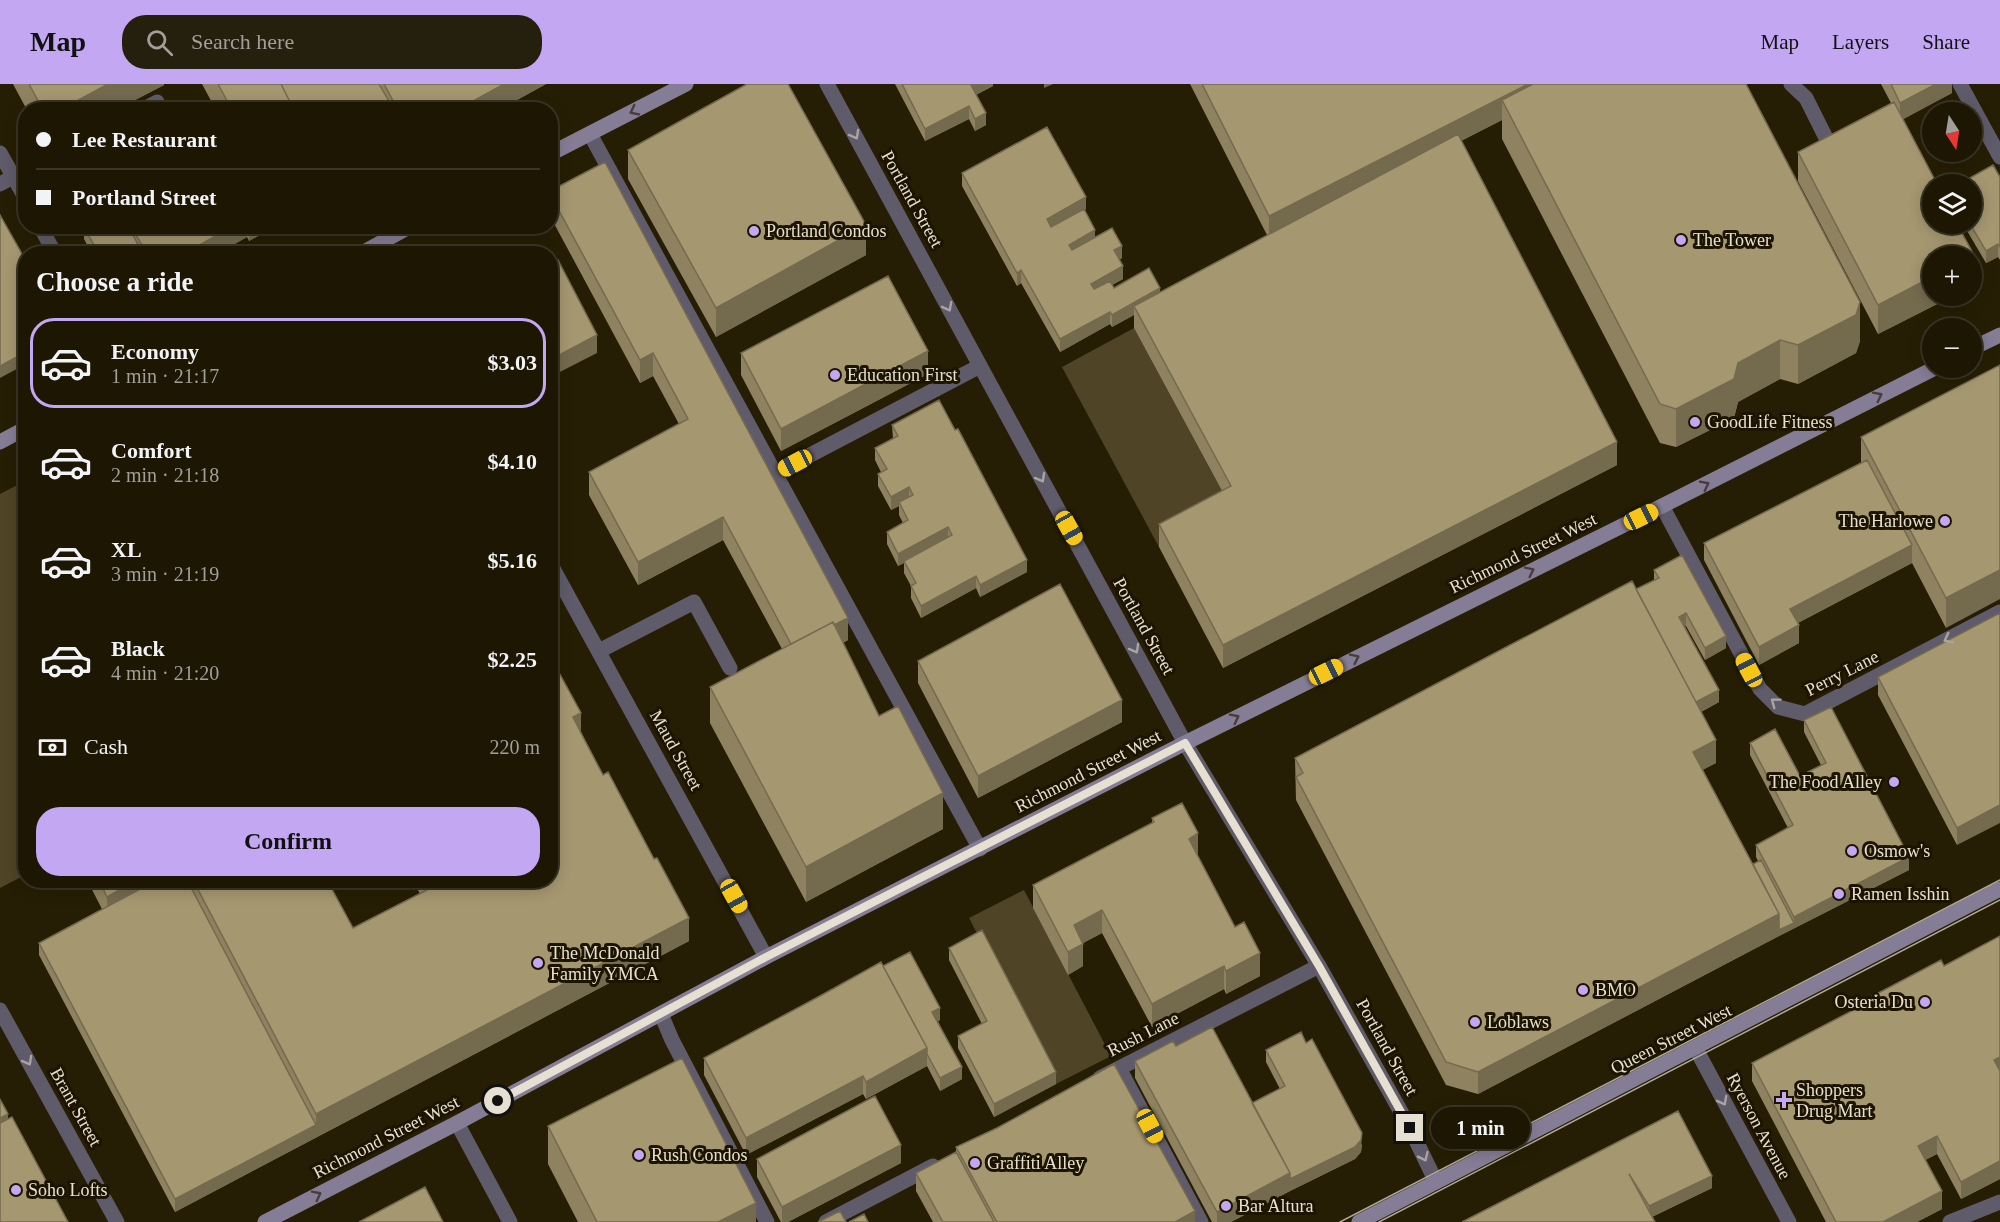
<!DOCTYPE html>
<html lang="en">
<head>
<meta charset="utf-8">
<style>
  body { margin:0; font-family:"Times New Roman",serif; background:#251f0d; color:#f1f3f6; height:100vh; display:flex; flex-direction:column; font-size:22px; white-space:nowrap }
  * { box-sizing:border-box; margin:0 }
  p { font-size:20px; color:#a09f9a }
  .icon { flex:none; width:33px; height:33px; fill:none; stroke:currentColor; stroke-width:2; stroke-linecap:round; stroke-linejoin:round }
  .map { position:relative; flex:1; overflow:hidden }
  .details { position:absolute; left:18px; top:162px; width:540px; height:642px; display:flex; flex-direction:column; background:#1c1603; border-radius:24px; box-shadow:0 3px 15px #0003,0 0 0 2px #3a3525 }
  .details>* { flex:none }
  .top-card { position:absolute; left:18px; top:18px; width:540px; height:132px; border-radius:24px; box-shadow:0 3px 15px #0003,0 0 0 2px #3a3525; display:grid; align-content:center; height:132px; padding:0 18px; background:#1c1603 }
  .needle { width:39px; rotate:168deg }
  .buttons { position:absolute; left:1922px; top:18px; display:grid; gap:12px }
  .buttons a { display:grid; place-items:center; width:60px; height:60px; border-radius:50%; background:#1c1603; box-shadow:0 3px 15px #0003,0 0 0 2px #3a3525; font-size:30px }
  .end { position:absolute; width:27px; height:27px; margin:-14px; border:8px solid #e5e0d1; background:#111; box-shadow:0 0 0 3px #111 }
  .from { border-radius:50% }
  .bubble { position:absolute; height:42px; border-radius:21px; background:#1c1603; box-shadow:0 3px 15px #0003,0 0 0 2px #3a3525; font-size:20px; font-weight:800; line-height:42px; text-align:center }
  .car { position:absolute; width:18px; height:36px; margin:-18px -9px; border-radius:8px; box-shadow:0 0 4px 2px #0007; background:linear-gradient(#f5c518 24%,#345 0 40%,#f5c518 0 76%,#345 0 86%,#f5c518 0) }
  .top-card b { display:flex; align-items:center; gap:21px; height:57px; font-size:22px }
  .top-card b+b { border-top:2px solid #3a3525 }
  .top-card i { width:15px; height:15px; background:#f1f3f6 }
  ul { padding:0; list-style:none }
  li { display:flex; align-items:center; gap:18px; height:90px; margin:0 12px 9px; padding:0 6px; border:3px solid transparent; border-radius:24px }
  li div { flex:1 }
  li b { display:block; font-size:22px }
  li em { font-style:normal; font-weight:800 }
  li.selected { border-color:#c3a7f2 }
  li>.icon { width:54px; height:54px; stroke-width:1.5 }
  h2 { padding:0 18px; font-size:27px; line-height:72px }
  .pay { display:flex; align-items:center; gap:15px; height:66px; padding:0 18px; font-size:22px }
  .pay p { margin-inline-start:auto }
  .cta { display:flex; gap:12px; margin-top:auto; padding:12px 18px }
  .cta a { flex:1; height:69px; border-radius:24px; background:#c3a7f2; color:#111; font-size:24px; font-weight:800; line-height:69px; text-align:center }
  header { display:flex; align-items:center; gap:36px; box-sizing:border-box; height:84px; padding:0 30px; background:#c3a7f2; color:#111 }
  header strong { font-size:28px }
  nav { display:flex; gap:33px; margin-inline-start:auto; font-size:21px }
  .search { width:420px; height:54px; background:#251f0d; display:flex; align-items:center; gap:15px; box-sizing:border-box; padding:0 21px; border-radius:24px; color:#a09f9a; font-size:22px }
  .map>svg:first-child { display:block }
  .green { fill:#4f4426 }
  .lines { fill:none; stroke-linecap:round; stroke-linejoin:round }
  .service { stroke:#605b6a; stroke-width:15 }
  .minor { stroke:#605b6a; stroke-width:15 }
  .secondary { stroke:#857d96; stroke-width:15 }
  .tram { stroke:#afa997; stroke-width:1.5 }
  .wall { fill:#8e8260 }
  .shaded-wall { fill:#746a4e }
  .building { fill:#a59770; stroke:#746a4e; stroke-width:1.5 }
  .oneway { stroke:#473e3c }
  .oneway2 { stroke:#a9a4a3 }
  .route { stroke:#e5e0d1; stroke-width:8 }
  .poi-dot { fill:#c3a7f2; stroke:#1d1400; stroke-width:2 }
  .labels { text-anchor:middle; stroke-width:6; stroke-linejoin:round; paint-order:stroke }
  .street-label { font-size:18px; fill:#e5e0d1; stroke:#1d1400 }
  .poi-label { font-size:18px; fill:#e5e0d1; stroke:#1d1400; text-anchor:start }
</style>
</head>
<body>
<header>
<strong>Map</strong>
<div class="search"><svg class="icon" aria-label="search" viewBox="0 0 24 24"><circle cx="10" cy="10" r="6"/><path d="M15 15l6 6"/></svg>Search here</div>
<nav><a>Map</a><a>Layers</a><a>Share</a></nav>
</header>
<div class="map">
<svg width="2000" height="1138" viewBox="0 0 2000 1138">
  <rect width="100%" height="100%" fill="#261e04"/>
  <!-- green -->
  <path class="green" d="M1134 244 1231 424 1159 463 1062 283Z
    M25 397V791L0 804V410Z
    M1024 806 1111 972 1056 1000 969 834Z"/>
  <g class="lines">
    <!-- service -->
    <path class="service" d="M1791 0 1806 14 1829 60
      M1960 0 2000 73
      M142 26 157 18
      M590 50 980 765
      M0 100 26 86
      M774 390 980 282
      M1662 422 1760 605 1778 623 1805 630 2000 528
      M599 567 694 518 730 584
      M661 930 672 956 767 1138
      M1119 984 1201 1138
      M1100 994 1319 882
      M826 1138 933 1082
      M1950 1138 2000 1118"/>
    <!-- minor -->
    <path class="minor" d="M827 0 1185 659 1319 882 1410 1044 1436 1098
      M0 69 26 115
      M40 142 55 170
      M383 157 389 170
      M550 479 766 873
      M0 926 117 1138
      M1696 965 1789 1138
      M457 1039 510 1138"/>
    <!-- secondary -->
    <path class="secondary" d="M550 70 686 0
      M360 170 411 142
      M1971 265 2000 251
      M0 358 26 344
      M265 1138 457 1039 766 873 1185 659 1662 422 1935 284
      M1359 1138 2000 805"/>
    <!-- tram -->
    <path class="tram" d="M1340 1138 2000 796
      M1379 1138 2000 816"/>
  </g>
  <!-- wall -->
  <path class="wall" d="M13 0H164V1L116 26H27Z
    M202 0H546L499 26H216Z
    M895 0H993V2L976 11 986 41 975 47 969 35 925 57Z
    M1190 0H1746L1860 257 1856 269 1798 300 1780 295 1738 318 1734 334 1676 363 1660 359 1502 55V36L1461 57 1617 381 1223 584 1159 463V440L1222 407 1134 244V231L1112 243 1110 240 1060 268 1021 199 1017 202 962 102V89L1086 125 1084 126 1095 153 1122 174 1119 176 1123 195 1112 201 1114 204 1160 208 1267 151Z
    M1881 0H1952V9L1903 35 1937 100H1932V140H1957L1974 171V201L1971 202V172H1932V212H1953L1878 250 1798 97V68L1891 19Z
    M628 66 866 171 716 253 628 95Z
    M2000 93V176L1998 173 1986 179 1963 140H1971Z
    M550 107 848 556 843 559 879 632 943 745 806 818 710 639V603L782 565 723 456 638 501 589 411V388L679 340 653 292 640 299 550 132Z
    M129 142H276L249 157 247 153 217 170H92L84 155V143L129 144Z
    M741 269 928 290 781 367 741 291Z
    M2000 281 1946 544 1912 479 1798 539 1799 559 1759 581 1704 476V459L1861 379V353Z
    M892 341 1027 488 980 513 976 504 921 534 911 514V502L904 489V479L898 482 887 460V448L903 439 899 431V422L891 426 878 402V390L881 388 875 376V364L893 355Z
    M1654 486 1726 564 1705 576 1686 542H1685L1719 618 1701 628 1716 679 1702 686 1753 780 1758 777 1756 773V761L1788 744 1750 671V659L1800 692 1821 681 1804 648V636L1909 786 1779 852 1478 1010 1446 1001 1296 716 1295 674 1654 497Z
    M2000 529 1957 761 1878 611V593Z
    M918 577 1122 638 978 714 918 599Z
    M581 648 689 857 175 1128 39 871V859L102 825 87 796H327L353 844 420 810 413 796H550Z
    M1152 734 1198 772 1260 892 1226 910 1224 905 1152 943 1102 849 1083 859V882L1068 891 1033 824V801L1152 739Z
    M2000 852V1095L1961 1115 1937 1070 1925 1076 1942 1125 1917 1138H1826L1752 997V979L1865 920V916L1944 882Z
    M949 864 1056 1000 994 1033 958 964V952L982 940 949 876Z
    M883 882 940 936 938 937 962 995 940 1007 927 982 866 1015 863 1010 746 1071 704 991V974Z
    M1176 962 1252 1019 1280 1005 1266 978V966L1362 1061 1361 1068 1355 1075 1290 1107 1231 1138H1212L1135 994V977Z
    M1678 1027 1712 1104 1652 1133 1462 1138Z
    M548 1042 756 1138H578L548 1080Z
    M956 1063 1195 1138H933L916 1107V1089L956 1068Z
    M757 1075 901 1079 788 1138H781L757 1093Z"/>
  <!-- shaded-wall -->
  <path class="shaded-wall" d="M108 0H164V1L116 26H60Z
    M504 0H546L499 26H457Z
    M973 0H993V2L971 13V1Z
    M1044 0H1053L1044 4Z
    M1528 0H1536L1502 16V36L1269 155V132Z
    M1936 0H1952V9L1900 37V19Z
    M969 22V35L925 57V45Z
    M986 29V41L975 47V35Z
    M1086 113V125L1047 147V135Z
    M866 141V171L716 253V224Z
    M233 142H247V153L217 170H184Z
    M249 142H276L249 157Z
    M1095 146V158L1069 173V161Z
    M1998 160V173L1986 179V167Z
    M1122 162V174L1114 178V166Z
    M1974 171V201L1971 202V172Z
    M1123 182V195L1091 213V200Z
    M1021 186V199L1017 202V189Z
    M1932 193V212H1953L1878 250V221Z
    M1160 204V217L1134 222V231L1112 243V231Z
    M1860 218V257L1856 269 1798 300V261Z
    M1110 228V240L1060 268V255Z
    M597 251V269L550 293V276Z
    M1780 256V295L1738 318 1734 334 1676 363V325L1738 279Z
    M928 267V290L781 367V345Z
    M26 268V280L0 294V282Z
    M653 269V292L640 299V276Z
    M1617 358V381L1223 584V561Z
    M909 403V416L899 418V422L891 426V413Z
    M723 433V456L638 501V478Z
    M948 443V455L904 477V479L898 482V470Z
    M1912 461V479L1790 543V525Z
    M1027 476V488L980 513V501Z
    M2000 486V515L1946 544V514Z
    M976 492V504L921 534V522Z
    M1686 529V542L1679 545V533Z
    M848 534V556L792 586V563Z
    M1799 541V559L1759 581V563Z
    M1726 552V564L1705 576V564Z
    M1719 606V618L1692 633V620Z
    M1122 616V638L978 714V692Z
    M581 629V651L573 633Z
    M1716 656V679L1693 691V668Z
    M943 709V745L806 818V783Z
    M2000 721V739L1957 761V744Z
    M1198 749V772L1189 777V755Z
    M1909 773V786L1779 852 1478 1010V988L1779 830 1794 839V833Z
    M137 796H180L107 835V813Z
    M1102 826V849L1074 864V841Z
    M689 834V857L175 1128V1115L316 1041V1030Z
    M1083 860V882L1068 891V868Z
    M1260 869V892L1226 910V887Z
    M1224 882V905L1152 943V920Z
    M940 924V936L932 940V928Z
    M927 964V982L866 1015V998Z
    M2000 973V991L1994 976Z
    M962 983V995L940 1007V994Z
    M1056 988V1000L994 1033V1020Z
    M863 992V1010L746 1071V1054Z
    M8 1030V1065L0 1069V1034Z
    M1362 1049 1361 1068 1355 1075 1290 1107V1095Z
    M1937 1052V1070L1918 1080V1062Z
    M901 1061V1079L788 1138H782V1123Z
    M2000 1077V1095L1961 1115V1098Z
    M1290 1089V1107L1231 1138H1217V1128Z
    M1712 1092V1104L1649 1134V1122Z
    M1942 1107V1125L1917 1138H1883Z
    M756 1119V1138H718Z
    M1195 1127V1138H1175Z"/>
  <!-- building -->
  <path class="building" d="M29 0H108L60 26H43Z
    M218 0H281L294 26H232Z
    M281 0H379L394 26H294Z
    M384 0H504L457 26H398Z
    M747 0H788L866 141 716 224 628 66Z
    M902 0H973L971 1 986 29 975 35 969 22 925 45Z
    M1202 0H1528L1269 132Z
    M1533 0H1746L1860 218 1856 231 1798 261 1780 256 1738 279 1734 295 1676 325 1660 320 1502 16Z
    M1891 0H1936L1900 19Z
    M1894 18 1937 100H1932V140H1957L1974 171 1971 172H1932V193L1878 221 1798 68Z
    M1047 43 1086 113 1047 135 1051 143 1084 125 1095 146 1069 161 1072 166 1112 144 1122 162 1114 166 1123 182 1091 200 1094 205 1110 197 1114 204 1149 184 1160 204 1112 231 1110 228 1060 255 1021 186 1017 189 962 89Z
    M1458 50 1617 358 1223 561 1159 440 1231 402 1134 222Z
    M605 78 848 534 834 541 833 538 791 560 723 433 638 478 589 388 688 335 653 269 640 276 550 110V107Z
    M1993 81 2000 93V163L1998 160 1986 167 1970 140 1971 100H1959Z
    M0 131 26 177V268L0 282Z
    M128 142 143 170H99L84 143Z
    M131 142H233L184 170H147Z
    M558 176 597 251 550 276V180Z
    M888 192 928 267 781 345 741 269Z
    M2000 281V486L1946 514 1861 353Z
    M939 316 955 346 958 345 1027 476 980 501 976 492 921 522 911 502 916 499 904 477 952 451 948 443 898 470 887 448 908 436 899 418 913 411 909 403 891 413 878 390 887 385 875 364 898 352 892 341Z
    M1867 376 1912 461 1790 525 1799 541 1759 563 1704 459Z
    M1682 471 1726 552 1705 564 1686 529 1679 533 1719 606 1696 618 1636 505 1659 494 1654 486Z
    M1632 497 1716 656 1693 668 1779 830 1478 988 1446 978 1296 693 1303 689 1295 674Z
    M1060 500 1122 616 978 692 918 577Z
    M2000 529V721L1957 744 1878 593Z
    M833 538 879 632 898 622 943 709 806 783 710 603Z
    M550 572 581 629 573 633 584 655 603 691 608 688 654 775 657 774 689 834 316 1030 193 796H327L353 844 429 805 424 796H550Z
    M1831 623 1909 773 1794 833 1756 761 1793 741 1750 659 1775 645 1800 692 1826 679 1804 636Z
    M1182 719 1198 749 1189 755 1235 843 1244 838 1260 869 1226 887 1224 882 1152 920 1102 826 1074 841 1083 860 1068 868 1033 801 1154 738 1152 734Z
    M1761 776 1794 839 1779 846V830L1753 780Z
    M99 796H137L107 813Z
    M157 796H187L316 1041 175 1115 39 859Z
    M982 846 1056 988 994 1020 958 952 987 937 949 864Z
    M2000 852V973L1994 976 2000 987V1077L1961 1098 1937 1052 1918 1062 1942 1107 1883 1138H1836L1752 979 1867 919 1865 916 1941 876 1944 882Z
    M910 868 940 924 932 928 962 983 940 994 927 970V964L883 882Z
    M881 878 927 964 866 998 863 992 746 1054 704 974 820 912Z
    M1212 943 1290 1089 1217 1128 1135 977 1173 957 1176 962Z
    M1301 948 1306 959 1312 955 1362 1049 1361 1056 1355 1063 1290 1095V1089L1252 1019 1285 1002 1266 966Z
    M682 974 756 1119 718 1138H597L548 1042Z
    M1114 980 1195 1127 1175 1138H997L956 1063 997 1044Z
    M875 1012 901 1061 782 1123 757 1075Z
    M0 1015 8 1030 0 1034Z
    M1678 1027 1712 1092 1649 1122 1629 1090 1655 1138H1462Z
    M12 1033 68 1138H0V1039Z
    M956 1068 994 1138H943L916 1089Z
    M425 1103 443 1138H359Z
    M840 1127 846 1138H818Z
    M864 1130 868 1138H849Z"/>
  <!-- one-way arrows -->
  <defs><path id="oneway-chevron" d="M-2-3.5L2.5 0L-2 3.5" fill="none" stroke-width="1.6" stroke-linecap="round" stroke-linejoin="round" transform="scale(1.5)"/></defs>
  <g class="oneway">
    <use href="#oneway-chevron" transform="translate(634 27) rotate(153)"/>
    <use href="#oneway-chevron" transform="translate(1878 312) rotate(-27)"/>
    <use href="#oneway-chevron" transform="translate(1705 401) rotate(-27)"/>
    <use href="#oneway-chevron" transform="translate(1530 487) rotate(-26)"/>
    <use href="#oneway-chevron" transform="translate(1355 574) rotate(-26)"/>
    <use href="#oneway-chevron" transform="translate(1235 634) rotate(-27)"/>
    <use href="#oneway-chevron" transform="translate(317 1111) rotate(-27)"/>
  </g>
  <g class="oneway2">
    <use href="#oneway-chevron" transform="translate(855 51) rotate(61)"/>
    <use href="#oneway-chevron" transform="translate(948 223) rotate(62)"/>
    <use href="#oneway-chevron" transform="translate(1041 394) rotate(61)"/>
    <use href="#oneway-chevron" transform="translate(1948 555) rotate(153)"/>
    <use href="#oneway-chevron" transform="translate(1135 565) rotate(61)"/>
    <use href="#oneway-chevron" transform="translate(1775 618) rotate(-143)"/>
    <use href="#oneway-chevron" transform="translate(28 977) rotate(61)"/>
    <use href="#oneway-chevron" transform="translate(1723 1017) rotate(62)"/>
    <use href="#oneway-chevron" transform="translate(1424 1073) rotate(64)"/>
  </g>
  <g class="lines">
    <!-- route -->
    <path class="route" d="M498 1017 766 873 1185 659 1319 882 1410 1044"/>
  </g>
  <!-- markers -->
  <g class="poi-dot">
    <circle cx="754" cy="147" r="6"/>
    <circle cx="1681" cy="156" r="6"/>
    <circle cx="835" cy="291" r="6"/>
    <circle cx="1695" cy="338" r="6"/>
    <circle cx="1945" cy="437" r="6"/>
    <circle cx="1894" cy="698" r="6"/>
    <circle cx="1852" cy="767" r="6"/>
    <circle cx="1839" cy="810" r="6"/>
    <circle cx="538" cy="879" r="6"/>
    <circle cx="1583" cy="906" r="6"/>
    <circle cx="1925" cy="918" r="6"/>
    <circle cx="1475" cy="938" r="6"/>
    <path d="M1781 1007h6v6h6v6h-6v6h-6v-6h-6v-6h6z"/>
    <circle cx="639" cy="1071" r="6"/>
    <circle cx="975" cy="1079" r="6"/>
    <circle cx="16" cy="1106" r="6"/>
    <circle cx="1226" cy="1122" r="6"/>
  </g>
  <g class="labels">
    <!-- street labels -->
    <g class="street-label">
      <text transform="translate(912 115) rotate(61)" y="6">Portland Street</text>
      <text transform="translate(1523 469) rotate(-26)" y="6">Richmond Street West</text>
      <text transform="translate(1144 542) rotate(61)" y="6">Portland Street</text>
      <text transform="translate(1842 589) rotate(-27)" y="6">Perry Lane</text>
      <text transform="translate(676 666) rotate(61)" y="6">Maud Street</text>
      <text transform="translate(1088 687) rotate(-27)" y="6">Richmond Street West</text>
      <text transform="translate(1143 950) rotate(-27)" y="6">Rush Lane</text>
      <text transform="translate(1671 955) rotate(-27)" y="6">Queen Street West</text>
      <text transform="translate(1387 963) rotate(61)" y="6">Portland Street</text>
      <text transform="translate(76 1023) rotate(61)" y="6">Brant Street</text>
      <text transform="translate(1759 1042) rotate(62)" y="6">Ryerson Avenue</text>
      <text transform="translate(386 1053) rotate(-27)" y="6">Richmond Street West</text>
    </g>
    <!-- poi labels -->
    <g class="poi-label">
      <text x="766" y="153">Portland Condos</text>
      <text x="1693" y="162">The Tower</text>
      <text x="847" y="297">Education First</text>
      <text x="1707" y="344">GoodLife Fitness</text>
      <text x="1933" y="443" text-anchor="end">The Harlowe</text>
      <text x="1882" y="704" text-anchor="end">The Food Alley</text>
      <text x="1864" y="773">Osmow's</text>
      <text x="1851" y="816">Ramen Isshin</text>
      <text x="550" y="875">The McDonald<tspan x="550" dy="21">Family YMCA</tspan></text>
      <text x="1595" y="912">BMO</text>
      <text x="1913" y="924" text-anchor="end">Osteria Du</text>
      <text x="1487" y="944">Loblaws</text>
      <text x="1796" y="1012">Shoppers<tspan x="1796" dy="21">Drug Mart</tspan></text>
      <text x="651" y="1077">Rush Condos</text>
      <text x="987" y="1085">Graffiti Alley</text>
      <text x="28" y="1112">Soho Lofts</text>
      <text x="1238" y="1128">Bar Altura</text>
    </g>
  </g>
</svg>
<div class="buttons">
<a><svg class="needle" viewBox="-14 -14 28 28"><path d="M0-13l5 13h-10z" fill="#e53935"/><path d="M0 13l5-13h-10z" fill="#a09f9a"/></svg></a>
<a><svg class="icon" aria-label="layers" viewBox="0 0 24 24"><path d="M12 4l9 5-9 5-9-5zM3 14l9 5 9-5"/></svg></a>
<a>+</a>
<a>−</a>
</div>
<i class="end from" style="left:498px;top:1017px"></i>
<i class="end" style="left:1410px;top:1044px"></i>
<div class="bubble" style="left:1431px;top:1023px;width:99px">1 min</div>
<i class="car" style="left:795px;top:379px;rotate:242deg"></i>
<i class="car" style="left:1641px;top:433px;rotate:64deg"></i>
<i class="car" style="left:1069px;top:444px;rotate:151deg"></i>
<i class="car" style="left:1749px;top:586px;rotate:332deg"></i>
<i class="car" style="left:1326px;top:588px;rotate:64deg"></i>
<i class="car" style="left:734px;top:812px;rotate:151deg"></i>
<i class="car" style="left:1150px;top:1042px;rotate:152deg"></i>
<div class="top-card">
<b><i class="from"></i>Lee Restaurant</b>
<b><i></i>Portland Street</b>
</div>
<section class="details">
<h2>Choose a ride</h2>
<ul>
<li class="selected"><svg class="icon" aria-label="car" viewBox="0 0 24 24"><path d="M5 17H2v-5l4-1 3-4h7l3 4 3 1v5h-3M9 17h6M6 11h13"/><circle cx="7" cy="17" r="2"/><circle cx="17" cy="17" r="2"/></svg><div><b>Economy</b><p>1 min · 21:17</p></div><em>$3.03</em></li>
<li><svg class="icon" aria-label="car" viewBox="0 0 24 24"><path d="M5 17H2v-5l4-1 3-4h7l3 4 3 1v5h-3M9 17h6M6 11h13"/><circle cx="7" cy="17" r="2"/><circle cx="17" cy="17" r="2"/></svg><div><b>Comfort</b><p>2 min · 21:18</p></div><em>$4.10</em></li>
<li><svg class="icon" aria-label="car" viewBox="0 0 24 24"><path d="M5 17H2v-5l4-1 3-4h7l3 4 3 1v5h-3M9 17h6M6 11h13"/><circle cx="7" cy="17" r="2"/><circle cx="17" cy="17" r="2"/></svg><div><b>XL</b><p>3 min · 21:19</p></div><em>$5.16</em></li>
<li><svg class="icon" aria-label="car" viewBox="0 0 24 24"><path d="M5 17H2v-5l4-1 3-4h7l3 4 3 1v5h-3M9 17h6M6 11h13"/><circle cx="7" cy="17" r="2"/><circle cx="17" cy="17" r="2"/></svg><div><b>Black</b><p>4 min · 21:20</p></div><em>$2.25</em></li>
</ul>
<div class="pay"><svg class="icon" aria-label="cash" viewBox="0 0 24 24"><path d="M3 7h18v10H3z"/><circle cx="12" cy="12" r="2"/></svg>Cash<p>220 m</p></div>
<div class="cta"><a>Confirm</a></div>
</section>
</div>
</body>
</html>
